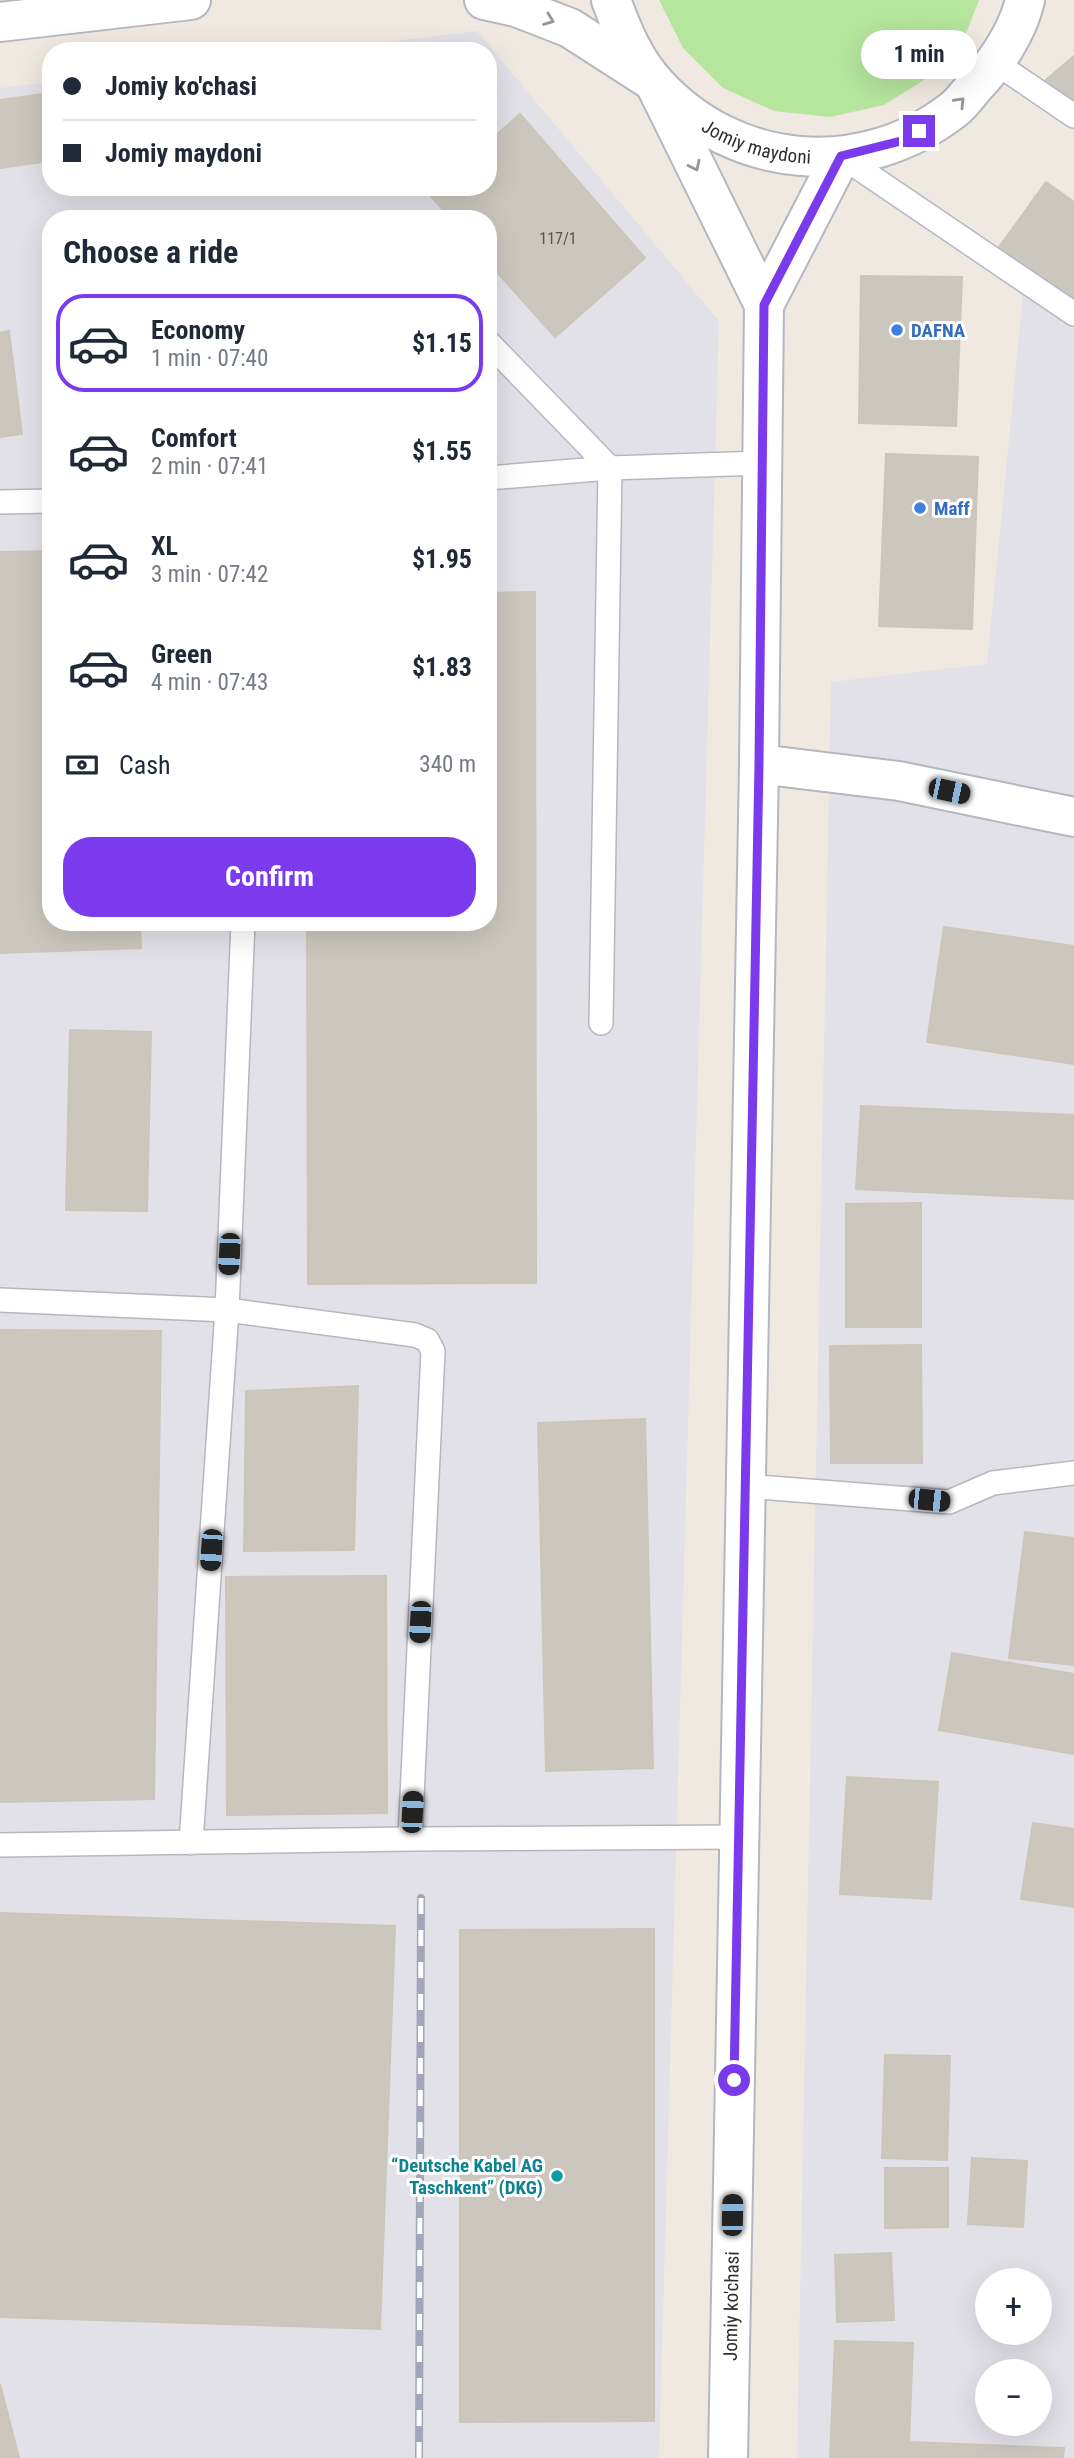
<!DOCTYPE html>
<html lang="en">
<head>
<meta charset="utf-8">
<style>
  body { margin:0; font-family:"Roboto Condensed",sans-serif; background:#f6f6f7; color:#1f2937; height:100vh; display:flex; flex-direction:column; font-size:26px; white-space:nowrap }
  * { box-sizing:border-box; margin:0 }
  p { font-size:23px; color:#747a83 }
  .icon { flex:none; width:38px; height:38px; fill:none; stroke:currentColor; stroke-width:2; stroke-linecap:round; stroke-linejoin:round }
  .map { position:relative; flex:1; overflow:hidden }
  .drawer { position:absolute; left:42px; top:210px; width:455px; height:721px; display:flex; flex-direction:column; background:#fff; border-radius:28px; box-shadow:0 7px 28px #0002 }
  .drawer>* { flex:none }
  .top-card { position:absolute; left:42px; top:42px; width:455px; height:154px; border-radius:28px; box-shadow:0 7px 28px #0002; display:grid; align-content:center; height:154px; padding:0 21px; background:#fff }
  .fabs { position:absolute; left:975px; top:2268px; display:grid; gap:14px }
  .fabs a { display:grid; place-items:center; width:77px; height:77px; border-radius:50%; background:#fff; box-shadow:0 7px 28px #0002; font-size:35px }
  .end { position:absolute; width:32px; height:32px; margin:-16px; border:9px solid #7c3aed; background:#fff; box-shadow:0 0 0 4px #fff }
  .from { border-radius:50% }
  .bubble { position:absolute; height:49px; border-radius:24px; background:#fff; box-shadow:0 7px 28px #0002; font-size:23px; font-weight:700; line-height:49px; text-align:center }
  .car { position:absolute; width:21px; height:42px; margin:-21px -10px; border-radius:9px; box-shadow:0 0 5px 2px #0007; background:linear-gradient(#222 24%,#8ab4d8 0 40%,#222 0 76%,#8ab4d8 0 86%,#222 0) }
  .top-card b { display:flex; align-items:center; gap:24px; height:66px; font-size:26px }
  .top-card b+b { border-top:2px solid #e0e1e3 }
  .top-card i { width:18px; height:18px; background:#1f2937 }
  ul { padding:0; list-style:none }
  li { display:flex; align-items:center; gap:21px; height:98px; margin:0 14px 10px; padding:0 7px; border:4px solid transparent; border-radius:28px }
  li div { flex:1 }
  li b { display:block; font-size:26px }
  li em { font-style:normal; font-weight:700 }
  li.on { border-color:#7c3aed }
  li>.icon { width:63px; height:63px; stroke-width:1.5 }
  h2 { padding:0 21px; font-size:32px; line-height:84px }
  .pay { display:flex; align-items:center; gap:18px; height:77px; padding:0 21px; font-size:26px }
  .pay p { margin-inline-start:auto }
  .action { display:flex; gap:14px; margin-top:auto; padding:14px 21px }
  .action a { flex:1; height:80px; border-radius:28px; background:#7c3aed; color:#fff; font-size:28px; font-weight:700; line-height:80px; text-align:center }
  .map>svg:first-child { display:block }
  .industrial { fill:#e3e1e8; fill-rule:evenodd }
  .green { fill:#b6e59e }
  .building { fill:#cbc7bf; stroke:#cbc5ba; stroke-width:2 }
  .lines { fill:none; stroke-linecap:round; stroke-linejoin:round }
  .service-casing { stroke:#b4b7c1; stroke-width:26 }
  .minor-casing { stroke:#b4b7c1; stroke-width:42 }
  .tertiary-casing { stroke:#b4b7c1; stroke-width:42 }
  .secondary-casing { stroke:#b4b7c1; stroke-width:42 }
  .service { stroke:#fff; stroke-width:23 }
  .minor { stroke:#fff; stroke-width:38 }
  .tertiary { stroke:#fff; stroke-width:38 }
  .secondary { stroke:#fff; stroke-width:38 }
  .rail-casing { stroke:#a3a6b8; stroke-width:8 }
  .rail { stroke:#fff; stroke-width:5; stroke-dasharray:16; stroke-linecap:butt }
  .oneway { stroke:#969696 }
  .route { stroke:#7c3aed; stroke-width:9 }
  .shop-dot { fill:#3f7fe0; stroke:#fff; stroke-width:2.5 }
  .culture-dot { fill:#0f9aa8; stroke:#fff; stroke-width:2.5 }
  .labels { text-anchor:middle; stroke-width:6; stroke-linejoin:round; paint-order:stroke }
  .number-label { font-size:16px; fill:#555452 }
  .street-label { font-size:19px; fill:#2e2e2e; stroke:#fff }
  .shop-label { font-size:19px; font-weight:bold; fill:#366cbe; stroke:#fff; text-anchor:start }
  .culture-label { font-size:19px; font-weight:bold; fill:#0d838f; stroke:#fff; text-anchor:end }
</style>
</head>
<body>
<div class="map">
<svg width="1074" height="2458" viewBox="0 0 1074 2458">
  <rect width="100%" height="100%" fill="#efe9e1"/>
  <!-- industrial -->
  <path class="industrial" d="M477 31 719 321 659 2458H0V88L51 82V187H488V51H313ZM51 219H488V922H51Z
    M1033 193 1074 219V2458H797L831 682 987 664ZM987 2280H1040V2333H987ZM987 2371H1040V2424H987Z"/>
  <!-- green -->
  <path class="green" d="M659 0H979L967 31 932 75 884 105 830 117 774 111 723 88 683 48Z"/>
  <!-- building -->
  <path class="building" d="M1074 56V110L1041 84Z
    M51 93V161L0 168V100Z
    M520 114 645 258 555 337 488 262V219H451L429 194 437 187H488V142Z
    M1046 182 1074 202V305L997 250Z
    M861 276 962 277 956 426 859 423Z
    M9 331 22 434 0 437V333Z
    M886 454 978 457 972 629 879 626Z
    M51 551V922H140L141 948 0 953V552Z
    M535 592 536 1283 308 1284 307 922H488V593Z
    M944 927 1074 946V1064L927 1042Z
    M70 1030 151 1032 147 1211 66 1210Z
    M861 1106 1074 1115V1199L856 1189Z
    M921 1203V1327H846V1204Z
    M0 1330 161 1331 154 1799 0 1802Z
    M921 1345 922 1463H831L830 1346Z
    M358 1386 354 1550 244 1551 246 1391Z
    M645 1419 653 1768 546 1771 538 1423Z
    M1025 1532 1074 1538V1665L1009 1658Z
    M386 1576 387 1813 227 1815 226 1577Z
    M952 1653 1074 1674V1754L939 1730Z
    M847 1777 938 1782 931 1899 840 1894Z
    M1033 1823 1074 1829V1907L1021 1899Z
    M0 1913 395 1926 380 2329 0 2317Z
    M654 1929V2421L460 2422V1930Z
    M885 2055 950 2056 947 2160 882 2158Z
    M972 2158 1027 2161 1023 2227 968 2224Z
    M885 2168H948V2227L885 2228Z
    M891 2253 894 2320 837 2322 835 2255Z
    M835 2341 913 2343 909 2442 1064 2448 1063 2458H830Z
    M0 2384 19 2458H0Z"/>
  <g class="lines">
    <!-- service casing -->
    <g class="service-casing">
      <path id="service" d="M996 63 1074 116
        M841 156 1074 314
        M488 342 610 468 762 463
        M488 478 610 468 601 1023
        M0 502 51 501
        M243 922 227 1310 415 1335 427 1340 433 1351 410 1839
        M0 1300 227 1310 191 1843
        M745 1486 949 1502 993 1483 1074 1473
        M0 1845 410 1839 738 1837"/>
    </g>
    <!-- minor casing -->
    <g class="minor-casing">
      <path id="minor" d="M759 764 899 781 1074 817"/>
    </g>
    <!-- tertiary casing -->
    <g class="tertiary-casing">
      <g id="tertiary">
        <path id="s1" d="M728 2458 759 764 764 305"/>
      </g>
    </g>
    <!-- secondary casing -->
    <g class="secondary-casing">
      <g id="secondary">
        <path d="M484 0 516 7 570 28 654 82 764 305"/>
        <path id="s2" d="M611 0C622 30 634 60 656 84 734 170 861 181 953 110 961 104 968 94 975 86 996 64 1018 31 1025 0"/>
        <path d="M0 22 191 0"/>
        <path d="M764 305 841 156"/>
      </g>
    </g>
    <!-- service -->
    <use href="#service" class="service"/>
    <!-- minor -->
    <use href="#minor" class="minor"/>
    <!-- tertiary -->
    <use href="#tertiary" class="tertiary"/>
    <!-- secondary -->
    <use href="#secondary" class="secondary"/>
    <!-- rail casing -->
    <g class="rail-casing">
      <path id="rail" d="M419 2458 421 1898"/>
    </g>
    <!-- rail -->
    <use href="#rail" class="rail"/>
  </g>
  <!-- one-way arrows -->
  <defs><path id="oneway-chevron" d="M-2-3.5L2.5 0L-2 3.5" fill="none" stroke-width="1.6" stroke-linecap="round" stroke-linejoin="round" transform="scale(1.75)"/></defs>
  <g class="oneway">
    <use href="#oneway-chevron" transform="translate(549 20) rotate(21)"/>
    <use href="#oneway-chevron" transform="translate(960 102) rotate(-46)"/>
    <use href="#oneway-chevron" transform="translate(695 166) rotate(64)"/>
  </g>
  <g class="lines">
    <!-- route -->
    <path class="route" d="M734 2080 759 764 764 305 841 156 901 141 919 131"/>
  </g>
  <!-- markers -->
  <g class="shop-dot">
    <circle cx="897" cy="330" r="7"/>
    <circle cx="920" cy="508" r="7"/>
  </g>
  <circle class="culture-dot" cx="557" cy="2176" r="7"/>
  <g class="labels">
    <!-- number labels -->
    <g class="number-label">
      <text x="558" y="244">117/1</text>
    </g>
    <!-- street labels -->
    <g class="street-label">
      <text dy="7" stroke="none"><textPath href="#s2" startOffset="215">Jomiy maydoni</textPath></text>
      <text dy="7" stroke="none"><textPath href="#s1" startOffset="152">Jomiy ko'chasi</textPath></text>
    </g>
    <!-- shop labels -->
    <g class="shop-label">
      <text x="911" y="337">DAFNA</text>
      <text x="934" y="515">Maff</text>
    </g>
    <!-- culture labels -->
    <g class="culture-label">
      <text x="543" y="2172">“Deutsche Kabel AG<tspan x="543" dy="22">Taschkent” (DKG)</tspan></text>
    </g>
  </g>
</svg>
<div class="fabs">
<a>+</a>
<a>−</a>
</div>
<i class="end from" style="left:734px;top:2080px"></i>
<i class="end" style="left:919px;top:131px"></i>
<div class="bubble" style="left:861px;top:30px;width:116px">1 min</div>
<i class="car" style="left:949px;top:791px;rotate:102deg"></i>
<i class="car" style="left:229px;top:1254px;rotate:183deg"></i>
<i class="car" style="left:929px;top:1500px;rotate:96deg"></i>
<i class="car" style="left:211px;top:1550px;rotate:184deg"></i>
<i class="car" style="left:420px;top:1622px;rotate:183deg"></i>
<i class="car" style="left:412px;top:1812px;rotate:3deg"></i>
<i class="car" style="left:732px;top:2215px;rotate:1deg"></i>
<div class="top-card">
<b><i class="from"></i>Jomiy ko'chasi</b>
<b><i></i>Jomiy maydoni</b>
</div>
<section class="drawer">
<h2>Choose a ride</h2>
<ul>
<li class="on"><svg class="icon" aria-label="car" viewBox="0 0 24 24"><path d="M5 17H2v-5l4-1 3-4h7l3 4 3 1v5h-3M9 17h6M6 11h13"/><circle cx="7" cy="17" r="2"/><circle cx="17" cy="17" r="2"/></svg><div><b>Economy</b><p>1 min · 07:40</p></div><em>$1.15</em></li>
<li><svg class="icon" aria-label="car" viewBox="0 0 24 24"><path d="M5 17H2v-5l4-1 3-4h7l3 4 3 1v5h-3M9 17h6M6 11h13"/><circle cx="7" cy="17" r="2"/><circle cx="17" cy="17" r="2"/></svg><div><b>Comfort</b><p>2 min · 07:41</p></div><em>$1.55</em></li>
<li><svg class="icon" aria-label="car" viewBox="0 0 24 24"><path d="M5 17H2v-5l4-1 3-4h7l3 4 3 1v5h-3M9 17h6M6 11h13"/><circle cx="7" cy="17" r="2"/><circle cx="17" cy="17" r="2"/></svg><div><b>XL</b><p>3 min · 07:42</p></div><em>$1.95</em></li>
<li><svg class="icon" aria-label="car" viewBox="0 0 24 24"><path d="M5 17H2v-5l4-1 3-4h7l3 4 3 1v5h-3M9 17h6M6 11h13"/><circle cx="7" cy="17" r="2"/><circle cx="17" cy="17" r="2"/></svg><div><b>Green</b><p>4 min · 07:43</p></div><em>$1.83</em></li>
</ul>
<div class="pay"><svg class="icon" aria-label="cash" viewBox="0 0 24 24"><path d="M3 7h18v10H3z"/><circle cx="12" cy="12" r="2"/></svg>Cash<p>340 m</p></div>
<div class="action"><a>Confirm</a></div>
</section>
</div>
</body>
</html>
